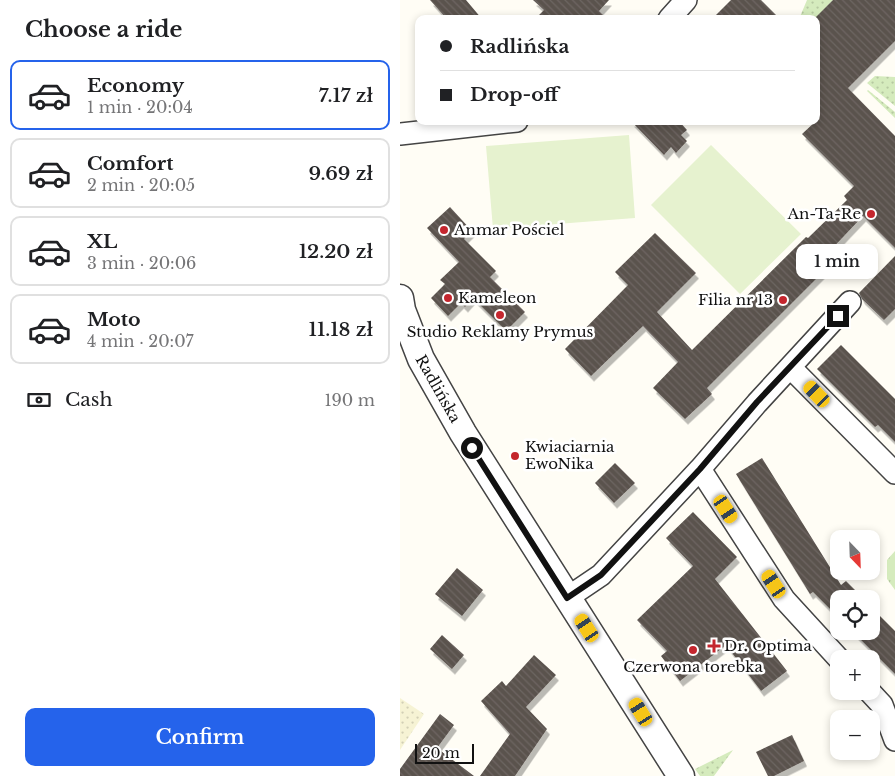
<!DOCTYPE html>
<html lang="en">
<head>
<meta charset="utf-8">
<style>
  body { margin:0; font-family:"Libre Baskerville",serif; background:#f2f2f2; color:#202124; height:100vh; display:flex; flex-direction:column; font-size:19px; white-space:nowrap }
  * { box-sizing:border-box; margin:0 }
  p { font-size:16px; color:#757577 }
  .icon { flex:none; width:28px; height:28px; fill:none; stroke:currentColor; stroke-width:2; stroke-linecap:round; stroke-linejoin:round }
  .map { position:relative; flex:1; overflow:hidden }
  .drawer { display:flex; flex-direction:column; background:#fff; width:400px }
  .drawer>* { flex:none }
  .guide { position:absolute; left:15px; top:15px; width:405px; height:110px; border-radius:10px; box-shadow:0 2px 8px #0003; display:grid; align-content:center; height:110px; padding:0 25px; background:#fff }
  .needle { width:32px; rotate:157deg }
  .tools { position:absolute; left:430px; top:530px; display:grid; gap:10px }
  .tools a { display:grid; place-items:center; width:50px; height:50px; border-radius:10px; background:#fff; box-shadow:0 2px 8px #0003; font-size:25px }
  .scale { position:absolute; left:15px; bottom:12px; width:59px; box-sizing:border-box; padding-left:5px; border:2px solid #111; border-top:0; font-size:14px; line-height:18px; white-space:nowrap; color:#111; -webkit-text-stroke:4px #fff; paint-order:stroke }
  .end { position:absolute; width:22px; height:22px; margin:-11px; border:6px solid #111; background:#fff; box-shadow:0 0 0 2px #fff }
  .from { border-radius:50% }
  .bubble { position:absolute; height:35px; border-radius:10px; background:#fff; box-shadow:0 2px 8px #0003; font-size:16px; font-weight:600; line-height:35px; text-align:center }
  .car { position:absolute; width:15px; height:30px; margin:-15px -8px; border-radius:6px; box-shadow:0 0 4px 1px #0007; background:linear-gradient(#f5c518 24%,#345 0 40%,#f5c518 0 76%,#345 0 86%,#f5c518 0) }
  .guide b { display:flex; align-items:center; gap:18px; height:48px; font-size:19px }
  .guide b+b { border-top:1px solid #e0e0e0 }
  .guide i { width:12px; height:12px; background:#202124 }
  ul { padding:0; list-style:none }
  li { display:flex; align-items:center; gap:15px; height:70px; margin:0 10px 8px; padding:0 15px; border:2px solid #e0e0e0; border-radius:10px }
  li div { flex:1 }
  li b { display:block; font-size:19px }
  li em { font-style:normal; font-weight:600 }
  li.current { border-color:#2563eb }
  li>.icon { width:45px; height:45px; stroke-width:1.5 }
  h2 { padding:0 25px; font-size:22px; line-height:60px }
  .pay { display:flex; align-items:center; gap:12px; height:55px; padding:0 25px; font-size:19px }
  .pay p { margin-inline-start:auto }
  .cta { display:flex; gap:10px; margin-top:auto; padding:10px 25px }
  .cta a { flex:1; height:58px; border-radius:10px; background:#2563eb; color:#fff; font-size:20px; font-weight:600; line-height:58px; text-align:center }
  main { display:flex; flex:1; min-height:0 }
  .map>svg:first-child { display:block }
  .farmland { fill:url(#farmland-dots) }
  .grass { fill:url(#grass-dots) }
  .park { fill:url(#park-tufts) }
  .pitch { fill:#e6f2cf }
  .building { fill:url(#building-back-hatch); filter:url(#shadow) }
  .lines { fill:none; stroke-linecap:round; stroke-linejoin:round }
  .minor-casing { stroke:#444; stroke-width:24 }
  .tertiary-casing { stroke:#444; stroke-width:29 }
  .minor { stroke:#fff; stroke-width:21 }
  .tertiary { stroke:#fff; stroke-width:26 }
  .route { stroke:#111; stroke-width:6 }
  .poi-dot { fill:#c4262e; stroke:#fff; stroke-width:2 }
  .labels { text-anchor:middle; stroke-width:5; stroke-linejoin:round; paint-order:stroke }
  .poi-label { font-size:15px; fill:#111; stroke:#fff; text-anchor:start }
  .street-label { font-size:15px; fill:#111; stroke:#fff }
</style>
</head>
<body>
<main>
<section class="drawer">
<h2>Choose a ride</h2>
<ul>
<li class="current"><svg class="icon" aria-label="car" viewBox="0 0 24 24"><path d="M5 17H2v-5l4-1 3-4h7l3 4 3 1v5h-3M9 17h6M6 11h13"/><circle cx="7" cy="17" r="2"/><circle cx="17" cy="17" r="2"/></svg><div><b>Economy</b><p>1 min · 20:04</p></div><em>7.17 zł</em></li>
<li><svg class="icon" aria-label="car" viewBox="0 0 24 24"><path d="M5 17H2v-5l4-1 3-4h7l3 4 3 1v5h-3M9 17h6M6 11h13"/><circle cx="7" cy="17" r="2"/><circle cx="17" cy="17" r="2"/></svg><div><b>Comfort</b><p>2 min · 20:05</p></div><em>9.69 zł</em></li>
<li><svg class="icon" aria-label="car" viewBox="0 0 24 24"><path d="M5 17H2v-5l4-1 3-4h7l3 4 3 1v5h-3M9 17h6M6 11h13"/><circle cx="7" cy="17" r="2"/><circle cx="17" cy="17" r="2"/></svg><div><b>XL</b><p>3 min · 20:06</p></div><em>12.20 zł</em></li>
<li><svg class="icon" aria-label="car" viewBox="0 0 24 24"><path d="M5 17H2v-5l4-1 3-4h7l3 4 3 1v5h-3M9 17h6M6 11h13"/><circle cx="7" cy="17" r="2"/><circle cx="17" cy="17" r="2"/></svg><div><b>Moto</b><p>4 min · 20:07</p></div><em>11.18 zł</em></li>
</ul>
<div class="pay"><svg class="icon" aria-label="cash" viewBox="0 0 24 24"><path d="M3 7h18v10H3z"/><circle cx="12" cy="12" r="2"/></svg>Cash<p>190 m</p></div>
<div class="cta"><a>Confirm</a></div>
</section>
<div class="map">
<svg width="495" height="776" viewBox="0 0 495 776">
  <defs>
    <pattern id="farmland-dots" width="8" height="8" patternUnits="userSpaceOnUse" patternTransform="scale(1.25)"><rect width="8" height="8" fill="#f6f3d4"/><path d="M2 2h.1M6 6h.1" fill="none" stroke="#d2cfb5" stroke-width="1.8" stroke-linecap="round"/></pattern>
    <pattern id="grass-dots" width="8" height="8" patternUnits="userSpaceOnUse" patternTransform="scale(1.25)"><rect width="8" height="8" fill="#d5ebbd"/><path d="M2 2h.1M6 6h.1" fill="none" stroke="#b6c8a1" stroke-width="1.8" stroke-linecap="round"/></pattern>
    <pattern id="park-tufts" width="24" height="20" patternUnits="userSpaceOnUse" patternTransform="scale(1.25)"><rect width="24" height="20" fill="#d5ebbd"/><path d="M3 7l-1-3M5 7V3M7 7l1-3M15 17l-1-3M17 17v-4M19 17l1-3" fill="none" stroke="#b6c8a1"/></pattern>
    <pattern id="building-back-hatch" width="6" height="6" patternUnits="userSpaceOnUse" patternTransform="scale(1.25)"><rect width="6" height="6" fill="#5a524d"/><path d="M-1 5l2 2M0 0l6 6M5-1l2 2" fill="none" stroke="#6d6662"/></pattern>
    <filter id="shadow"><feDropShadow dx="3" dy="5.5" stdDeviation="0" flood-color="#0004"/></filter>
  </defs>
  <rect width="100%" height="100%" fill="#fffdf5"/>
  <!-- farmland -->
  <path class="farmland" d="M0 698 24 714 0 750Z"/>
  <!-- grass -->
  <path class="grass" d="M407 0H433L415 19H399Z
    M475 76 495 77V106L467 83Z
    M468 90 495 112V118L467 91Z
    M333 750 314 776H300L295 769Z"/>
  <!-- park -->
  <path class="park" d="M495 551V590L487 579V560Z"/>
  <!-- pitch -->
  <path class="pitch" d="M229 135 235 218 93 229 86 146Z
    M311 145 401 234 340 294 251 205Z"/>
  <!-- building -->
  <path class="building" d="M30 0H66L82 19H47Z
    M133 0H209L199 11 207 19H135L144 10Z
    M331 0H361L380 19H312Z
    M433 0H495V41L448 88 495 136V248L463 216 425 256 432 263 307 388 312 394 285 419 253 388 278 362 243 326 191 376 165 349 228 285 215 272 255 233 296 273 257 312 292 350 406 237 408 238 447 200 444 196 454 186 402 134 416 121V17Z
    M231 121H279L287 130 281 135 287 141 276 153 271 147 264 155Z
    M50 207 72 231 64 239 96 271 90 277 125 312 106 331 73 298 65 307 61 303 48 316 31 298 45 284 40 280 59 262 27 228Z
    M495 256V309L484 320 462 299 459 293Z
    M441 345 495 399V442L478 425 475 427 417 369Z
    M362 458 441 585 446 581 464 599H439V618L413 592 410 594 336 474Z
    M215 463 235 483 214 503 195 483Z
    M293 512 337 557 315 579 387 671 361 691 326 645 280 681 261 656 267 651 237 620 293 566 266 538Z
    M57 568 83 590 62 616 35 594Z
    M471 607 495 631V674L452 631H471Z
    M42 635 64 655 52 669 30 649Z
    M134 655 156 675 126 707 147 729 115 776H80L110 734 81 701 102 681 106 686Z
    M40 714 54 725 37 748 74 776H0V769Z
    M392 735 404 761 374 776H368L356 752Z"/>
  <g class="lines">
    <!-- minor casing -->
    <g class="minor-casing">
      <path id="minor" d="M269 19 286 0
        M0 134 117 121
        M391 368 495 473
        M300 469 384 599 439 659
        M167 598 201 575 300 469 357 403 450 302
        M469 691 482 705 495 740"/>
    </g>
    <!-- tertiary casing -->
    <g class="tertiary-casing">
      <g id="tertiary">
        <path id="s1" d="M0 298 2 310 21 359 63 433 281 776"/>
      </g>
    </g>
    <!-- minor -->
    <use href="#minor" class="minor"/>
    <!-- tertiary -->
    <use href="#tertiary" class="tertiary"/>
  </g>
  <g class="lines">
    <!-- route -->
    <path class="route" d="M72 448 167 598 201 575 300 469 357 402 438 316"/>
  </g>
  <!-- markers -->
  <g class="poi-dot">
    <circle cx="471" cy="214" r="5"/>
    <circle cx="44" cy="230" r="5"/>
    <circle cx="48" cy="298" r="5"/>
    <circle cx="383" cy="300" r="5"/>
    <circle cx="100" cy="315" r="5"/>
    <circle cx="115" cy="456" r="5"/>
    <path d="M311.5 638.5h5v5h5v5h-5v5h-5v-5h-5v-5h5z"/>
    <circle cx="293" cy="650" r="5"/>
  </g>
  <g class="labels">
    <!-- poi labels -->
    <g class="poi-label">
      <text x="461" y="219" text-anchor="end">An-Ta-Re</text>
      <text x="54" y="235">Anmar Pościel</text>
      <text x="58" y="303">Kameleon</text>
      <text x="373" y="305" text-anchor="end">Filia nr 13</text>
      <text x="100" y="337" text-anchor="middle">Studio Reklamy Prymus</text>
      <text x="125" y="452">Kwiaciarnia<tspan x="125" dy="17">EwoNika</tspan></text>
      <text x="324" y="651">Dr. Optima</text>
      <text x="293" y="672" text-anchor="middle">Czerwona torebka</text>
    </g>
    <!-- street labels -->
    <g class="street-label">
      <text dy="5" stroke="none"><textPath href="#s1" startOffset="99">Radlińska</textPath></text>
    </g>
  </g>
</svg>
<div class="tools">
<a><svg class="needle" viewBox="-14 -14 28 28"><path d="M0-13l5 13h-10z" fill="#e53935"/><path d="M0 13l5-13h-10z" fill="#757577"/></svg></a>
<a><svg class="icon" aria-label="locate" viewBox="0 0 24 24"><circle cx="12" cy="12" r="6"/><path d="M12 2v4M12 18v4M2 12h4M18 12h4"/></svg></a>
<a>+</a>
<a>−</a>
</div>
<div class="scale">20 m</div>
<i class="end from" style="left:72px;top:448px"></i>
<i class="end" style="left:438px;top:316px"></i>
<div class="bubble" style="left:396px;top:244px;width:82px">1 min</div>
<i class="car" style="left:417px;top:394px;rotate:316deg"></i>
<i class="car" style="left:326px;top:509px;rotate:147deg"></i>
<i class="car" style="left:374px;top:584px;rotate:327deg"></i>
<i class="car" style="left:187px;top:628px;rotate:327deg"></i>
<i class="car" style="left:241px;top:712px;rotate:328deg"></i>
<div class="guide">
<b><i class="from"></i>Radlińska</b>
<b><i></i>Drop-off</b>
</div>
</div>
</main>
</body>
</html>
